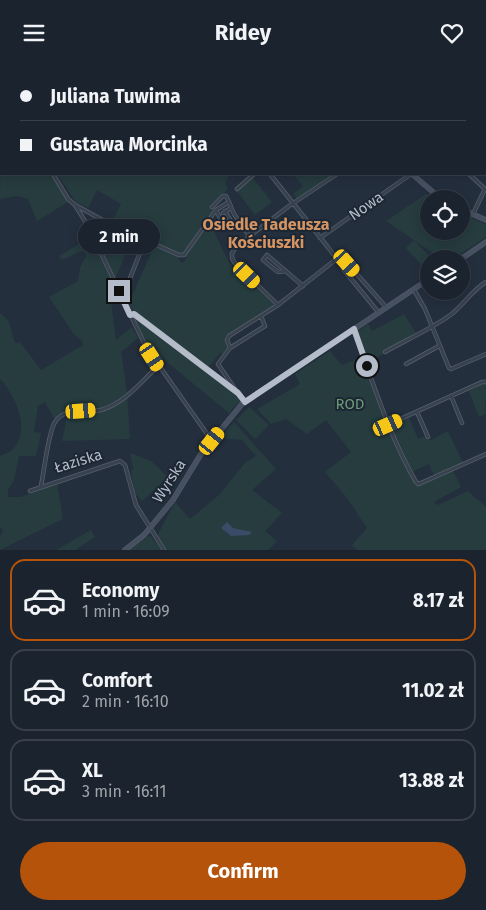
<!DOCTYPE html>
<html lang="en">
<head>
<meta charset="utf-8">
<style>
  body { margin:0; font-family:"Fira Sans",sans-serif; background:#282f3a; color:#f1f3f6; height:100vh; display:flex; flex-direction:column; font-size:19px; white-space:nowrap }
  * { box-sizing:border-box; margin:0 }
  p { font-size:16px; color:#a0a4aa }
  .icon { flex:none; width:28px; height:28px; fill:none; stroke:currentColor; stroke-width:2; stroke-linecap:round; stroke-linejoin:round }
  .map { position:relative; height:485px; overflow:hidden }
  .sheet { display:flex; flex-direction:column; background:#1b232e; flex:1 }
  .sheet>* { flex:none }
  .guide { position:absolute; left:0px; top:0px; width:486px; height:110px; box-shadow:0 2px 12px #0003,0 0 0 1px #39404a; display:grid; align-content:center; height:110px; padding:0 20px; background:#1b232e }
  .controls { position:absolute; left:420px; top:125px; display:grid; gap:10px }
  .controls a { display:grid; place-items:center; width:50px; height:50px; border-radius:50%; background:#1b232e; box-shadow:0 2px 12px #0003,0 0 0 1px #39404a; font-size:25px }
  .end { position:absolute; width:22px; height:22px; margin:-11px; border:6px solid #b4bcc9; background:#111; box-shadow:0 0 0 2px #111 }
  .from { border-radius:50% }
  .bubble { position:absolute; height:35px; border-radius:18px; background:#1b232e; box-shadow:0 2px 12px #0003,0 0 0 1px #39404a; font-size:16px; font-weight:700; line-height:35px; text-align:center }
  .car { position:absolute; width:15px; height:30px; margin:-15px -8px; border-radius:6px; box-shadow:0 0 4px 1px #0007; background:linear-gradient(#f5c518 24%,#345 0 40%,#f5c518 0 76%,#345 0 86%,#f5c518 0) }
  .guide b { display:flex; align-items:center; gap:18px; height:48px; font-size:19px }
  .guide b+b { border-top:1px solid #39404a }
  .guide i { width:12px; height:12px; background:#f1f3f6 }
  ul { padding:9px 0 0; list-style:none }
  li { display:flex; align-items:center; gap:15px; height:82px; margin:0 10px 8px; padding:0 10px; border:2px solid #39404a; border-radius:15px }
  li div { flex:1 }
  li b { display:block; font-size:19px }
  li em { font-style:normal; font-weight:700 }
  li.current { border-color:#b45309 }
  li>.icon { width:45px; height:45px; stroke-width:1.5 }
  .cta { display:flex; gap:10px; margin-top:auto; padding:10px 20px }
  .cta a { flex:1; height:58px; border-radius:30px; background:#b45309; color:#fff; font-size:20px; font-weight:700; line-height:58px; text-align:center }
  header { display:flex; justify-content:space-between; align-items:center; height:65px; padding:0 20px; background:#1b232e; font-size:22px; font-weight:700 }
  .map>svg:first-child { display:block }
  .green { fill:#263c3f }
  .water { fill:#394c67 }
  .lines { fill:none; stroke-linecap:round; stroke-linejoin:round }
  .stream { stroke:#394c67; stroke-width:1 }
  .street-casing { stroke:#565f6c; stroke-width:4.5 }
  .secondary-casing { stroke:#565f6c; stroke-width:5.5 }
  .street { stroke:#38414e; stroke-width:3 }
  .secondary { stroke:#465061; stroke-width:4.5 }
  .rail-casing { stroke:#5a6575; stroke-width:3 }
  .rail { stroke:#1d2633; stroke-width:1; stroke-dasharray:4; stroke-linecap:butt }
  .route { stroke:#b4bcc9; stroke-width:6 }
  .labels { text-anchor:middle; stroke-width:4; stroke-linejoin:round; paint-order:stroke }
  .street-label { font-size:15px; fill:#b4bcc9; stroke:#1d2633 }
  .park-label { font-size:15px; fill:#6b9a76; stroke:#1d2633 }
  .neighbourhood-label { font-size:16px; font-weight:bold; fill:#d59563; stroke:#1d2633 }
</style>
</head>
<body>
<header><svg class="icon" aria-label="menu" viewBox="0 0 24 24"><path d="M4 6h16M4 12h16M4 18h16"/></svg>Ridey<svg class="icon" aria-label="heart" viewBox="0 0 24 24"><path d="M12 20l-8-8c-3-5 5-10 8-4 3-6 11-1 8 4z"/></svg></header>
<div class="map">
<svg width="486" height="485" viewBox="0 0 486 485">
  <rect width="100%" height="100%" fill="#242f3e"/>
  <!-- green -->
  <path class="green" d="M1 55V109H51L68 137 37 156 28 134 17 131 0 134Z
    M57 109H229L225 119 228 124 210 140 214 145 183 188H178L112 157 121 139 97 125 88 143 76 137Z
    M293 109H332L297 134 293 129 303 121Z
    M252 112 272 137 255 150 237 126Z
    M426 129 435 134H429V166H461V150L464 151 466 150 486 160V172L453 194H442L386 156Z
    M100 155 133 172 115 214V222L123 240 111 237 116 275 132 262 138 273 121 287 127 326 130 374 62 376 68 347 54 354 45 337 38 341 34 367 41 368 36 391H19L14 415 8 425V432H21L57 418 63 454 0 485V472L3 465 0 462V391C4 389 11 387 14 383 31 363 15 330 0 314V248L8 255 15 278 20 277 41 305 83 280 82 276 73 268 49 232 78 216 80 203 86 191 84 186 77 188 62 195 59 191 91 172 94 177 96 173 90 161Z
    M209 156 230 200 255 225 257 223 275 239 226 271 225 276 228 283 222 289 220 288 208 303 134 249 129 238 154 181 178 192 179 196 183 198 187 192 185 191Z
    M414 175 430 192 433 189 438 194H429V204L423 198 421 199 406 183Z
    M404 249 416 268 367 299 357 267 368 259 372 266Z
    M136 253 236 328 240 336 232 344 230 349 161 292 157 297 134 254Z
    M330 286 342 300 361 292 386 361 416 420 453 405 461 422 434 437 438 440 468 426 486 442V485H357L352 480 367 463 347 433 325 407 351 387 326 355 307 369 286 354 271 359 257 344 300 319 295 309Z
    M486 317V337L485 338 486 349 479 352 469 326Z
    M249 342 269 360 255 374 236 355Z
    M409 353 418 374 426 371 429 376 448 366 463 398 434 411 429 399 412 407 390 360Z
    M234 357 276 404 252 425 282 448 265 466 277 476 268 485H165L156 473 175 437 190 454 220 429 245 398 256 391 242 375 220 373Z
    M130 388 151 396 168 412 142 436 134 427 131 406 133 404Z
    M91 465 95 472 75 485H56Z
    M150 470 161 485H129Z"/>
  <!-- water -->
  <path class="water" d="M227 457 233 463 252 467 249 470 231 471 221 463Z"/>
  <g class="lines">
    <!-- stream -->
    <path class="stream" d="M449 0 450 1
      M485 39 486 40"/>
    <!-- street casing -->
    <g class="street-casing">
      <path id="street" d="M17 0V1
        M265 1 266 0
        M53 109 68 134 75 140 110 159 179 190H184L216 145 229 137 234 149 250 172
        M270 109 327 181 333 189 347 198 386 242
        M337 109 289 141 237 181C232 187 230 190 234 197L278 240 339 192
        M469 109 485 124 473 149
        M237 124 254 109
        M75 140 88 161 146 282 212 376
        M212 142 223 131H226L229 137
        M216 145 224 161
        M225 146 232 158
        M223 148 231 143
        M88 161 100 154
        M320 173 411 109
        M343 204 379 248
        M286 206 278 207 263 195 267 190 303 221
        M118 225 127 221 145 175
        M414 225 425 244 449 303 451 304 486 289
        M130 250 134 249 238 328 245 337
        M353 264C373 316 388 369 416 417L418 419 421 418 486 389
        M230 283 265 261 261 251
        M385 287C406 275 429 265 449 251 463 241 471 226 486 217
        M406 299 439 281
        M235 324 218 299 230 283 227 275 229 271 278 240
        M451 331 462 358
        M417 347 428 372
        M387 360 482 317H486
        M41 421C44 407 48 368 55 357 64 342 87 348 101 345 125 338 141 317 158 301
        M30 426 120 396 125 400 136 440 164 485"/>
    </g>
    <!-- secondary casing -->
    <g class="secondary-casing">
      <path id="secondary" d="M339 0 340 1
        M412 109 441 134
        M461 144 486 155
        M461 194 486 177
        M125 485 144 470 173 435 201 389 242 339 429 214"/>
    </g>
    <!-- street -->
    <use href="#street" class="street"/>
    <!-- secondary -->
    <use href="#secondary" class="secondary"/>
    <!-- rail casing -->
    <g class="rail-casing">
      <path id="rail" d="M68 1 69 0
        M0 52 1 51"/>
    </g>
    <!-- rail -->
    <use href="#rail" class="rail"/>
  </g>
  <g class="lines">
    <!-- route -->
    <path class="route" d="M119 226 130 250 134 249 238 328 245 337 354 264 367 301"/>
  </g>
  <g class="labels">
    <!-- street labels -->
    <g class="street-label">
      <text transform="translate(366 141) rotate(-35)" y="5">Nowa</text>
      <text transform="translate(78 396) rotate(-17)" y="5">Łaziska</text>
      <text transform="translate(169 416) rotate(-57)" y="5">Wyrska</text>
    </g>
    <!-- park labels -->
    <g class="park-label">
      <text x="350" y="344">ROD</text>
    </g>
    <!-- neighbourhood labels -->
    <g class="neighbourhood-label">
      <text x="266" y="165">Osiedle Tadeusza<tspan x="266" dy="18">Kościuszki</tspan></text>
    </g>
  </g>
</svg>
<div class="controls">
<a><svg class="icon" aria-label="locate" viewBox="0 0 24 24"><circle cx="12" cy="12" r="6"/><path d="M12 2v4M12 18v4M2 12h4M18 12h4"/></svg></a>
<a><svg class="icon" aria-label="layers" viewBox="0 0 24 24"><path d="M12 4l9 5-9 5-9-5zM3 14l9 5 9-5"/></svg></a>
</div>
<i class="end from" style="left:367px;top:301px"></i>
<i class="end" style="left:119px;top:226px"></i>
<div class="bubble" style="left:78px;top:154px;width:82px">2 min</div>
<i class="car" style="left:347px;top:198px;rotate:138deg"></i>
<i class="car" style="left:247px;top:210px;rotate:134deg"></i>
<i class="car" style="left:152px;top:292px;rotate:147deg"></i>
<i class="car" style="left:81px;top:346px;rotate:86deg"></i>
<i class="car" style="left:388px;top:360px;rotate:66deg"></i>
<i class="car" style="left:212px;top:376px;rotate:39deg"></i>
<div class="guide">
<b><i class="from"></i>Juliana Tuwima</b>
<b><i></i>Gustawa Morcinka</b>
</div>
</div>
<section class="sheet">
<ul>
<li class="current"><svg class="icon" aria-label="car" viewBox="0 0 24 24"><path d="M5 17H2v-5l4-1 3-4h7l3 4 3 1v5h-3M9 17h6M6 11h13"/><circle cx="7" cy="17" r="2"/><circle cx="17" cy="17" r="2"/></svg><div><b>Economy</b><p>1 min · 16:09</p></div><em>8.17 zł</em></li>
<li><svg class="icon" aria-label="car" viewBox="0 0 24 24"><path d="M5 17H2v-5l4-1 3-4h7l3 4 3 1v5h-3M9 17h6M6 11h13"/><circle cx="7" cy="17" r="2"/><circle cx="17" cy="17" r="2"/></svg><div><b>Comfort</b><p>2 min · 16:10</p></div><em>11.02 zł</em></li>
<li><svg class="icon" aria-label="car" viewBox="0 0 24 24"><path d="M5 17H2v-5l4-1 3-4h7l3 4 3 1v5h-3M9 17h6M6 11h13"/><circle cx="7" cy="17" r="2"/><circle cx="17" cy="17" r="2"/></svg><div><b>XL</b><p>3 min · 16:11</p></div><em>13.88 zł</em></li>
</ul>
<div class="cta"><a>Confirm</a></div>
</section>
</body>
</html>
